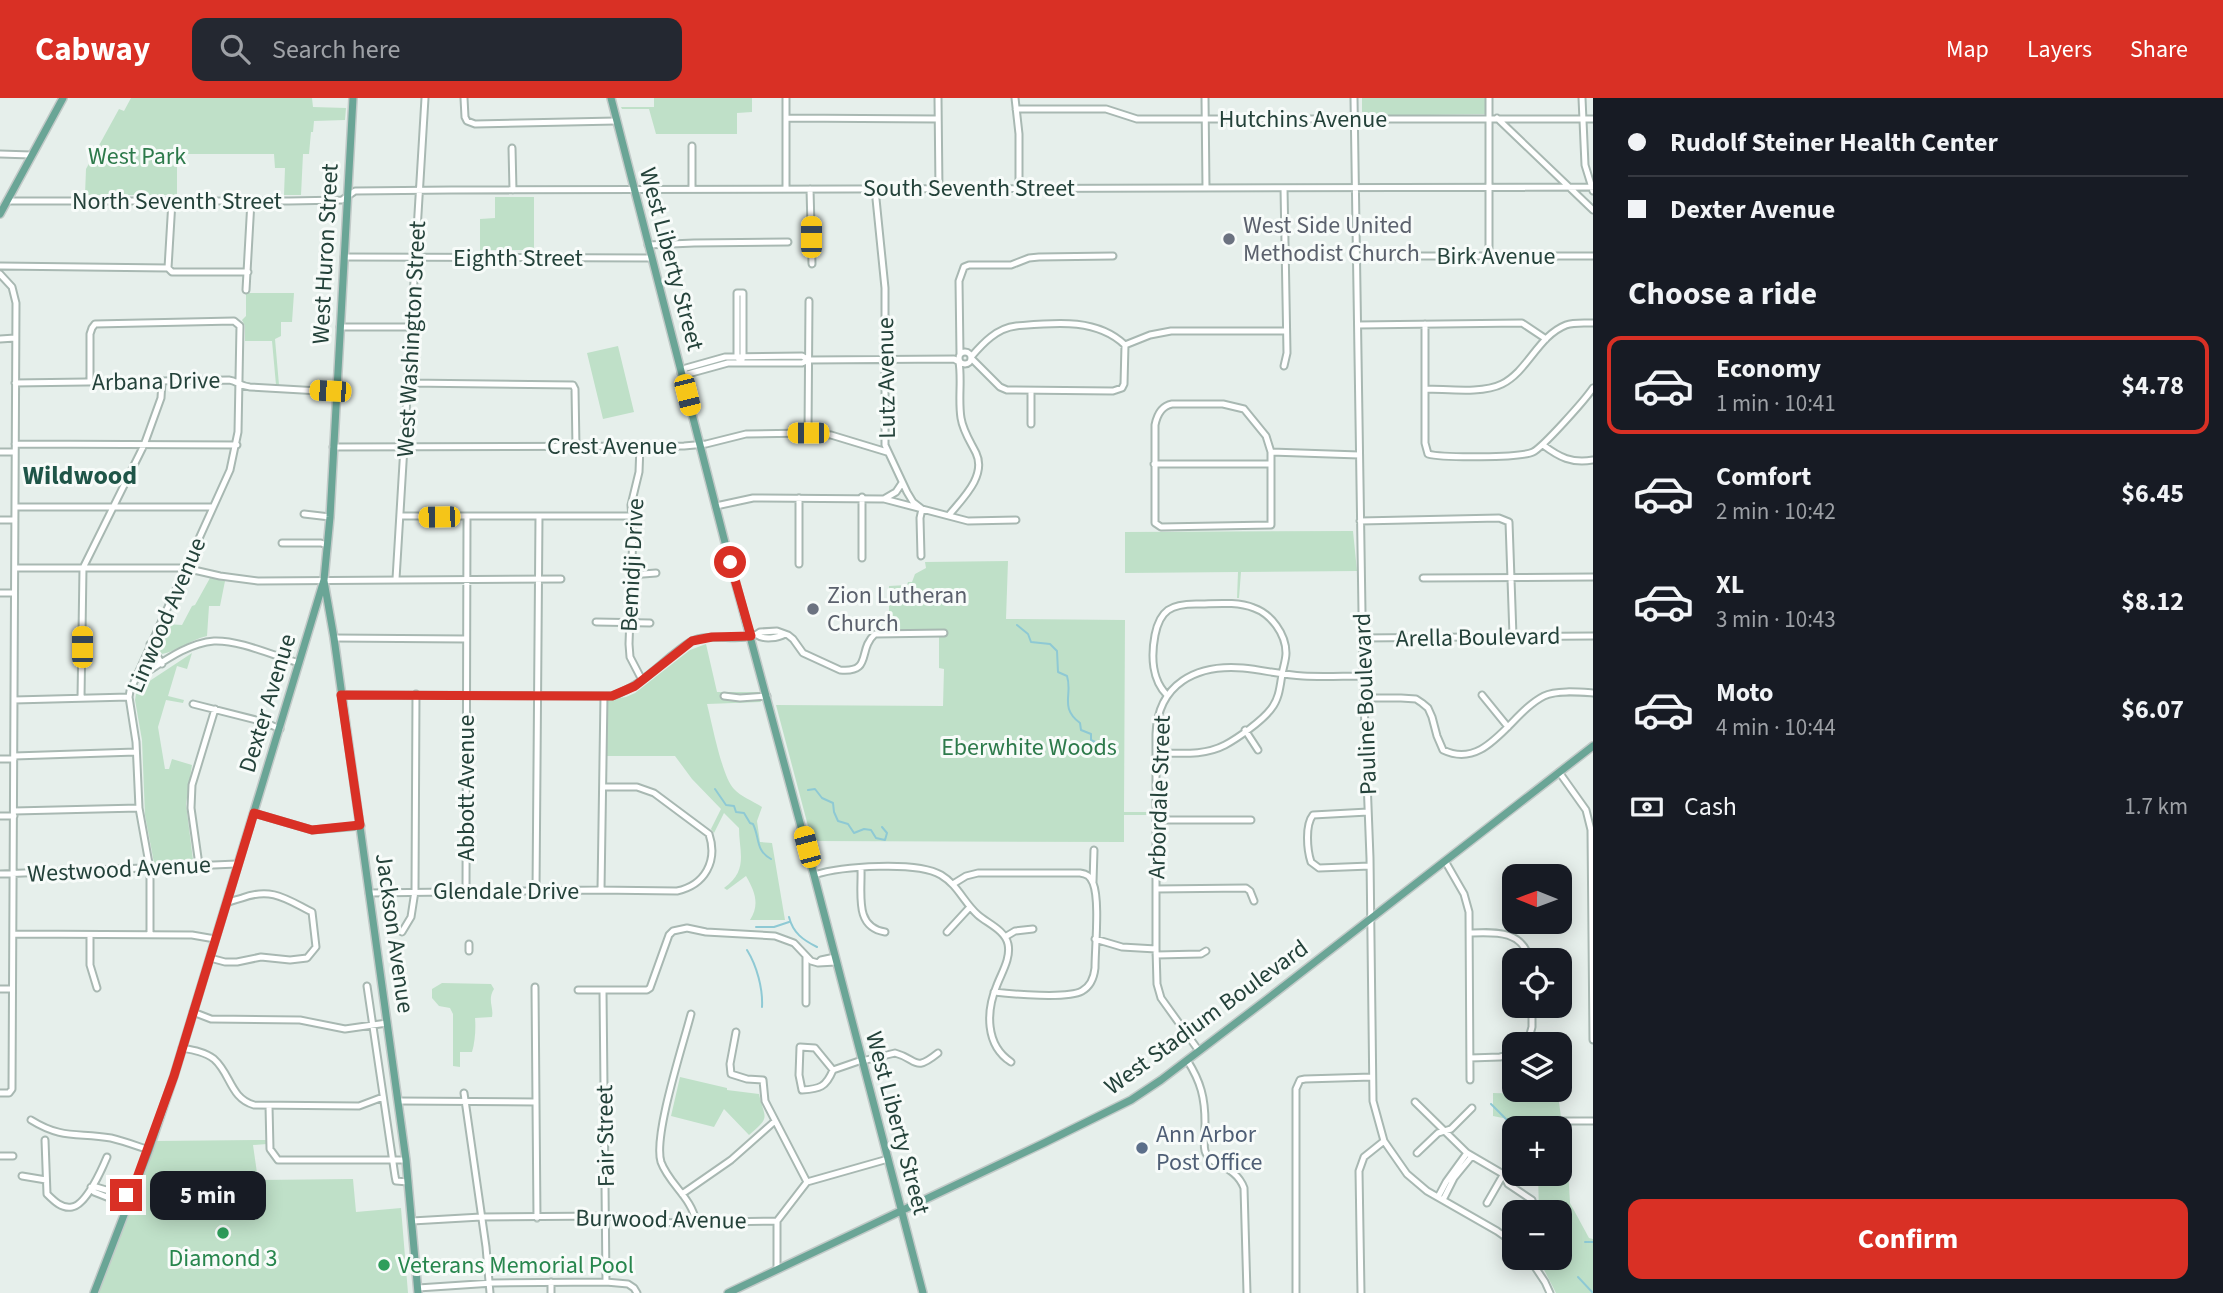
<!DOCTYPE html>
<html lang="en">
<head>
<meta charset="utf-8">
<style>
  body { margin:0; font-family:"Source Sans 3",sans-serif; background:#242831; color:#f1f3f6; height:100vh; display:flex; flex-direction:column; font-size:26px; white-space:nowrap }
  * { box-sizing:border-box; margin:0 }
  p { font-size:23px; color:#9ea1a6 }
  .icon { flex:none; width:38px; height:38px; fill:none; stroke:currentColor; stroke-width:2; stroke-linecap:round; stroke-linejoin:round }
  .map { position:relative; flex:1; overflow:hidden }
  .panel { display:flex; flex-direction:column; background:#171b24; width:630px }
  .panel>* { flex:none }
  .hud { display:grid; align-content:center; height:154px; padding:0 35px; background:#171b24 }
  .needle { width:46px; rotate:271deg }
  .fabs { position:absolute; left:1502px; top:766px; display:grid; gap:14px }
  .fabs a { display:grid; place-items:center; width:70px; height:70px; border-radius:14px; background:#171b24; box-shadow:0 4px 18px #0003; font-size:35px }
  .end { position:absolute; width:32px; height:32px; margin:-16px; border:9px solid #d93025; background:#fff; box-shadow:0 0 0 4px #fff }
  .from { border-radius:50% }
  .bubble { position:absolute; height:49px; border-radius:14px; background:#171b24; box-shadow:0 4px 18px #0003; font-size:23px; font-weight:700; line-height:49px; text-align:center }
  .car { position:absolute; width:21px; height:42px; margin:-21px -10px; border-radius:9px; box-shadow:0 0 5px 2px #0007; background:linear-gradient(#f5c518 24%,#345 0 40%,#f5c518 0 76%,#345 0 86%,#f5c518 0) }
  .hud b { display:flex; align-items:center; gap:24px; height:66px; font-size:26px }
  .hud b+b { border-top:2px solid #363941 }
  .hud i { width:18px; height:18px; background:#f1f3f6 }
  ul { padding:0; list-style:none }
  li { display:flex; align-items:center; gap:21px; height:98px; margin:0 14px 10px; padding:0 21px; border:4px solid transparent; border-radius:14px }
  li div { flex:1 }
  li b { display:block; font-size:26px }
  li em { font-style:normal; font-weight:700 }
  li.on { border-color:#d93025 }
  li>.icon { width:63px; height:63px; stroke-width:1.5 }
  h2 { padding:0 35px; font-size:32px; line-height:84px }
  .pay { display:flex; align-items:center; gap:18px; height:77px; padding:0 35px; font-size:26px }
  .pay p { margin-inline-start:auto }
  .primary-button { display:flex; gap:14px; margin-top:auto; padding:14px 35px }
  .primary-button a { flex:1; height:80px; border-radius:14px; background:#d93025; color:#fff; font-size:28px; font-weight:700; line-height:80px; text-align:center }
  header { display:flex; align-items:center; gap:42px; box-sizing:border-box; height:98px; padding:0 35px; background:#d93025; color:#fff }
  header strong { font-size:33px }
  nav { display:flex; gap:38px; margin-inline-start:auto; font-size:24px }
  .search { width:490px; height:63px; background:#242831; display:flex; align-items:center; gap:18px; box-sizing:border-box; padding:0 24px; border-radius:14px; color:#9ea1a6; font-size:26px }
  main { display:flex; flex:1; min-height:0 }
  .map>svg:first-child { display:block }
  .green { fill:#bfe0c8 }
  .lines { fill:none; stroke-linecap:round; stroke-linejoin:round }
  .stream { stroke:#8ec9d4; stroke-width:2 }
  .minor-casing { stroke:#a8b8b2; stroke-width:9 }
  .major-casing { stroke:#c2cac8; stroke-width:10 }
  .minor { stroke:#fff; stroke-width:5 }
  .major { stroke:#6aa596; stroke-width:7 }
  .route { stroke:#d93025; stroke-width:9 }
  .worship-dot { fill:#6b7280; stroke:#f7fbf9; stroke-width:2.5 }
  .service-dot { fill:#5c6f8a; stroke:#f7fbf9; stroke-width:2.5 }
  .leisure-dot { fill:#2e9e5b; stroke:#f7fbf9; stroke-width:2.5 }
  .labels { text-anchor:middle; stroke-width:6; stroke-linejoin:round; paint-order:stroke }
  .street-label { font-size:24px; fill:#24423a; stroke:#f7fbf9 }
  .park-label { font-size:24px; fill:#2d7a4b; stroke:#f7fbf9 }
  .worship-label { font-size:24px; fill:#5b616d; stroke:#f7fbf9; text-anchor:start }
  .service-label { font-size:24px; fill:#4e5e75; stroke:#f7fbf9; text-anchor:start }
  .leisure-label { font-size:24px; fill:#27864d; stroke:#f7fbf9 }
  .neighbourhood-label { font-size:26px; font-weight:bold; fill:#1f5548; stroke:#f7fbf9 }
</style>
</head>
<body>
<header>
<strong>Cabway</strong>
<div class="search"><svg class="icon" aria-label="search" viewBox="0 0 24 24"><circle cx="10" cy="10" r="6"/><path d="M15 15l6 6"/></svg>Search here</div>
<nav><a>Map</a><a>Layers</a><a>Share</a></nav>
</header>
<main>
<div class="map">
<svg width="1593" height="1195" viewBox="0 0 1593 1195">
  <rect width="100%" height="100%" fill="#e6efeb"/>
  <!-- green -->
  <path class="green" d="M131 0H312L313 9 346 10 345 22 314 23 313 34H311L309 56H303L301 97H284L285 70H275L274 56H177V97H85L86 71 119 11 124 13Z
    M654 0H752V14L737 15V36H656L649 11H622L621 9H654Z
    M1362 0H1487L1486 16 1366 18 1362 14Z
    M495 99H534V152H480V121L495 120Z
    M246 195H294L292 224H281V238L275 241 279 287H276L272 243H245V228L242 222 246 218Z
    M618 248 634 314 603 321 587 255Z
    M1353 433 1357 473 1241 474 1239 500H1237L1238 474 1125 475V434Z
    M1008 463 1006 521 1125 522 1124 714H1150L1151 717H1124V744L812 743 776 607 943 608 944 571 939 570V532H884V524H888V521L885 520 889 519V488L907 487 908 484H912L915 476 926 470 925 464Z
    M210 480 225 483 220 508H209L207 538C190 542 175 554 162 556L158 551 166 526 182 527 192 508 195 507Z
    M706 546 717 594H758L761 604 707 606C712 625 722 679 734 691 740 698 753 703 762 709L757 723 760 744 772 745 785 822H750C760 806 755 794 746 778L727 792 724 790C749 772 739 754 739 730L724 715 714 735 711 731 721 711 692 681 675 658H607V602L626 599 635 595 690 552Z
    M192 555 187 571 177 568 168 598 184 602 183 605 166 602 158 629 165 671H169L172 661 192 667 186 706 193 762 154 765 145 717 142 642 135 602 136 596 142 588Z
    M442 885 491 886 494 891C487 902 494 909 492 919L475 920C476 930 475 944 472 954H460V969L453 968V916L450 910 439 908 432 900V891Z
    M680 979 727 990V992L759 996C765 1022 771 1018 749 1037L724 1011 714 1029 671 1018Z
    M1493 995 1558 997 1568 1070 1570 1105 1589 1140 1593 1141V1195H1556L1539 1162V1160H1559V1115H1539L1538 1076H1559V1031H1538L1537 1027 1493 1018Z
    M267 1042V1046L253 1047 258 1082 353 1081 356 1114 401 1110 408 1195H97L156 1043Z"/>
  <g class="lines">
    <!-- stream -->
    <path class="stream" d="M1017 527 1028 536 1031 544 1050 546 1057 553 1058 574 1067 578C1073 597 1059 609 1080 625L1081 632 1091 636V642L1099 646 1101 652 1104 654
      M715 691 726 707 734 708 736 714 744 715 750 725 753 726C760 740 755 752 771 761
      M808 692 815 691 822 700 833 705 834 714 838 723 848 726 854 735 864 731 871 732 876 740 885 742 887 735 882 729
      M789 819C793 835 803 842 817 849
      M756 829H774L789 824
      M747 852C757 868 763 891 762 909
      M1491 1006 1508 1023 1530 1027
      M1585 1144H1593
      M1578 1179 1593 1195"/>
    <!-- minor casing -->
    <g class="minor-casing">
      <path id="minor" d="M464 0 465 19 467 23 475 26 616 23
        M938 0 939 91
        M1015 0 1019 36V90
        M1205 0 1206 90
        M1354 0 1363 578 1370 760 1373 1003 1384 1043 1407 1076 1427 1093 1497 1133 1514 1145
        M1582 0 1585 67 1593 93
        M1016 11H1106L1137 21H1593
        M786 20 938 21
        M1497 20 1593 112
        M692 48V91
        M512 50 513 92
        M0 56 31 57
        M786 90V0
        M1284 90 1287 255 1284 268
        M810 91 812 166
        M875 91 885 190V347L907 394 913 404 922 411 920 420 921 458
        M7 103H289L342 102 355 93 451 92 1593 89
        M648 147 694 145 788 144
        M1489 157V0
        M1356 158H1593
        M344 159 651 160
        M0 168 168 170 172 174H248
        M168 170 172 103
        M0 176 12 189 16 205 12 991 9 995H0
        M246 192 251 103
        M737 195H743V258L741 265 737 258Z
        M1425 226V345L1428 356C1442 360 1521 360 1533 354 1543 349 1585 302 1593 290
        M1358 227 1522 225 1546 241
        M340 229H411
        M0 241 15 240
        M1125 247 1150 237 1171 233H1286
        M959 260a6 6 0 1 1 12 0a6 6 0 1 1-12 0Z
        M960 256 959 183 964 169 969 167H1011L1029 160 1039 159 1113 158
        M971 259C983 245 997 230 1016 228 1052 225 1096 219 1125 247
        M971 260 1000 289 1007 292 1113 293 1122 290 1124 286 1125 247
        M681 275 688 276 728 265H802L809 262 954 261 959 264
        M681 275 686 270 725 259 802 258 809 262
        M90 284V236L92 230 95 226 234 223 240 228 238 334 230 372 130 593 129 599 136 644 139 710 150 771V836
        M15 285 229 282C237 283 240 288 250 289L337 294
        M408 285 573 287 575 291 576 349
        M1426 291C1447 291 1482 296 1502 286 1528 273 1538 238 1566 227 1574 224 1584 225 1593 225
        M1031 294V326
        M1172 306H1223L1244 311 1266 338 1271 354V427L1161 429 1155 425V327C1157 317 1161 308 1172 306Z
        M808 335 809 203
        M15 346 237 347
        M1543 347C1559 359 1572 366 1593 362
        M640 348 639 374 631 407 633 435 629 546 630 559 642 582
        M333 349 684 348 706 346 746 336 808 335 831 337 887 354
        M0 354H15
        M1271 354 1359 357
        M1154 366H1271
        M862 399V460
        M884 401 968 423 1016 422
        M716 408 753 400 884 401 896 394 902 385
        M15 409H212
        M304 416 330 419
        M949 417C962 401 987 378 976 355 970 343 963 333 961 320 958 301 962 282 959 264
        M400 418H631
        M0 422H15
        M1360 423 1499 420 1509 424 1513 538
        M282 445H321L327 447
        M799 466V400
        M15 470H185L220 478 258 483 561 481
        M630 477 656 475
        M1423 480 1593 479
        M396 481 425 0
        M0 495H14
        M596 524 650 525
        M757 537C764 542 778 540 785 536
        M334 540 466 541
        M1363 540 1593 538
        M150 546 162 566
        M136 581C159 567 186 545 214 543 240 542 274 558 299 565
        M341 597 612 598C636 590 651 575 670 559 677 554 684 547 692 543 711 534 746 546 760 534L777 533 788 537 793 541 803 555 840 572C873 575 857 552 875 536L944 535
        M1482 597 1508 629
        M724 598 740 600 767 598
        M81 600 83 470 144 347 161 300 162 283
        M1364 600H1401L1416 601 1422 605 1428 610 1432 619 1437 638 1443 652C1487 673 1510 615 1544 598 1556 592 1579 594 1593 595
        M14 602 129 599
        M193 606 264 624 280 631
        M1245 632 1258 652
        M1157 655C1180 655 1204 658 1225 647 1238 640 1262 623 1271 611 1279 601 1280 589 1282 576 1283 570 1286 562 1286 555 1286 536 1271 516 1254 510 1236 503 1214 506 1196 506 1171 506 1160 512 1155 537 1151 558 1152 582 1167 597
        M14 658 136 654
        M0 661H14
        M1559 674 1586 712 1591 732 1593 942
        M14 713 139 710
        M1368 714 1313 717C1305 727 1307 752 1311 764L1319 770 1370 768
        M254 715 312 732 361 728
        M0 718H14
        M1157 722H1251
        M1445 763 1464 796 1469 814 1470 982
        M199 767 191 710 192 687 215 611
        M861 771C862 796 854 829 885 834
        M0 776 237 766
        M814 777C842 768 917 763 941 777 958 787 964 805 978 817 987 825 1005 832 1008 846 1011 860 1002 874 997 887 986 913 985 947 1011 964
        M1093 784 1094 752
        M953 786 966 778 978 775H1080C1087 776 1090 778 1093 785 1100 802 1095 850 1095 870 1094 879 1091 888 1082 893 1068 901 1012 896 994 894
        M1156 791 1246 790 1250 793 1254 803
        M601 792 604 598
        M536 793 539 418
        M466 794 467 418
        M369 795 597 792 677 793C705 787 718 763 709 736L654 695 637 689H603
        M402 834 411 819 415 793 416 596
        M947 834 970 809
        M1470 835C1496 834 1523 832 1530 863
        M14 836 192 837 215 841
        M90 837V867L97 890
        M1005 839 1015 833 1033 831
        M1095 841 1122 849 1156 851
        M469 846V853
        M1156 857 1201 856 1206 853
        M806 858V905
        M835 859 821 862 818 865 836 864
        M210 860 225 864H237L261 859 290 862 307 860 316 849 312 814C286 801 272 789 242 800 236 802 232 802 227 805
        M367 888 395 1078 396 1083 408 1084
        M535 889 537 1120
        M0 891H12
        M578 892H647L650 890 669 837 673 833 687 830 706 834 775 838 794 845 811 863 818 865
        M603 893 606 1184
        M193 914 211 921 300 922 345 931 387 925
        M691 916C683 947 653 1038 661 1064 669 1086 692 1100 696 1124
        M736 934 730 966 731 976 747 981 763 982 765 1003 807 1084
        M1527 947 1532 929V908
        M182 950C193 952 205 954 214 961 231 976 230 1000 254 1007L359 1008 383 999
        M1199 953 1161 900 1157 886 1156 851V636C1158 586 1196 566 1243 570 1263 572 1283 577 1303 578 1323 579 1343 578 1363 578
        M1470 960 1500 959 1514 956
        M1187 962C1201 984 1205 1000 1205 1025 1205 1034 1203 1045 1205 1053 1210 1069 1235 1066 1244 1090L1247 1195
        M862 963 895 955C918 961 913 975 938 955
        M833 972 815 950 800 949 799 977 802 992C820 991 826 989 833 972L862 962
        M464 995 486 1149 490 1195
        M398 1003 536 1004
        M1415 1004 1467 1055 1503 1076 1508 1086 1532 1102
        M269 1008 270 1051 278 1062H406
        M31 1022C63 1042 79 1034 111 1040 124 1043 137 1048 149 1052
        M1563 1023H1593
        M45 1042 47 1096C54 1103 62 1111 72 1109 86 1107 102 1071 107 1059
        M1417 1055 1438 1035 1451 1031 1472 1010
        M0 1058H13
        M22 1078 46 1082
        M682 1096 731 1062 775 1023
        M1438 1099 1446 1084 1467 1055
        M1443 1102 1454 1080 1472 1058
        M1487 1105 1514 1058
        M127 1107 94 1094 91 1089H96L130 1099
        M412 1123 481 1119 609 1118 651 1125 777 1123 807 1084 888 1061
        M1529 1160 1545 1184 1550 1195
        M777 1171V1123
        M418 1190 493 1185 606 1184 628 1186 634 1190 637 1195
        M551 1195V1184
        M1296 1195V991L1300 982 1305 981 1372 979
        M1361 1195 1359 1073 1364 1059 1384 1043"/>
    </g>
    <!-- major casing -->
    <g class="major-casing">
      <path id="major" d="M611 0 730 464 814 777 923 1195
        M0 116 63 0
        M324 483 334 540 406 1062 418 1195
        M94 1195 149 1052 174 978 324 482 330 419 353 0
        M728 1195 1044 1045 1131 1002 1161 982 1266 902 1593 648"/>
    </g>
    <!-- minor -->
    <use href="#minor" class="minor"/>
    <!-- major -->
    <use href="#major" class="major"/>
  </g>
  <g class="lines">
    <!-- route -->
    <path class="route" d="M126 1097 130 1099 174 978 254 715 312 732 360 727 341 597 604 598H612L635 588 692 543 712 539 751 538 730 464"/>
  </g>
  <!-- markers -->
  <g class="worship-dot">
    <circle cx="1229" cy="141" r="7"/>
    <circle cx="813" cy="511" r="7"/>
  </g>
  <circle class="service-dot" cx="1142" cy="1050" r="7"/>
  <g class="leisure-dot">
    <circle cx="223" cy="1135" r="7"/>
    <circle cx="384" cy="1167" r="7"/>
  </g>
  <g class="labels">
    <!-- street labels -->
    <g class="street-label">
      <text x="1303" y="29">Hutchins Avenue</text>
      <text x="969" y="98">South Seventh Street</text>
      <text x="177" y="111">North Seventh Street</text>
      <text transform="translate(325 156) rotate(-87)" y="8">West Huron Street</text>
      <text x="1496" y="166">Birk Avenue</text>
      <text x="518" y="168">Eighth Street</text>
      <text transform="translate(672 161) rotate(75)" y="8">West Liberty Street</text>
      <text transform="translate(411 241) rotate(-87)" y="8">West Washington Street</text>
      <text transform="translate(886 280) rotate(-91)" y="8">Lutz Avenue</text>
      <text transform="translate(156 283) rotate(-1)" y="8">Arbana Drive</text>
      <text x="612" y="356">Crest Avenue</text>
      <text transform="translate(632 467) rotate(-87)" y="8">Bemidji Drive</text>
      <text transform="translate(166 517) rotate(-67)" y="8">Linwood Avenue</text>
      <text transform="translate(1478 539) rotate(-1)" y="8">Arella Boulevard</text>
      <text transform="translate(267 605) rotate(-73)" y="8">Dexter Avenue</text>
      <text transform="translate(1365 606) rotate(-92)" y="8">Pauline Boulevard</text>
      <text transform="translate(466 690) rotate(-90)" y="8">Abbott Avenue</text>
      <text transform="translate(1159 699) rotate(-88)" y="8">Arbordale Street</text>
      <text transform="translate(119 771) rotate(-3)" y="8">Westwood Avenue</text>
      <text x="506" y="801">Glendale Drive</text>
      <text transform="translate(395 835) rotate(82)" y="8">Jackson Avenue</text>
      <text transform="translate(1206 919) rotate(-36)" y="8">West Stadium Boulevard</text>
      <text transform="translate(898 1025) rotate(75)" y="8">West Liberty Street</text>
      <text transform="translate(605 1038) rotate(-91)" y="8">Fair Street</text>
      <text transform="translate(661 1121) rotate(1)" y="8">Burwood Avenue</text>
    </g>
    <!-- park labels -->
    <g class="park-label">
      <text x="137" y="66">West Park</text>
      <text x="1029" y="657">Eberwhite Woods</text>
    </g>
    <!-- worship labels -->
    <g class="worship-label">
      <text x="1243" y="135">West Side United<tspan x="1243" dy="28">Methodist Church</tspan></text>
      <text x="827" y="505">Zion Lutheran<tspan x="827" dy="28">Church</tspan></text>
    </g>
    <!-- service labels -->
    <g class="service-label">
      <text x="1156" y="1044">Ann Arbor<tspan x="1156" dy="28">Post Office</tspan></text>
    </g>
    <!-- leisure labels -->
    <g class="leisure-label">
      <text x="223" y="1168">Diamond 3</text>
      <text x="398" y="1175" text-anchor="start">Veterans Memorial Pool</text>
    </g>
    <!-- neighbourhood labels -->
    <g class="neighbourhood-label">
      <text x="80" y="386">Wildwood</text>
    </g>
  </g>
</svg>
<div class="fabs">
<a><svg class="needle" viewBox="-14 -14 28 28"><path d="M0-13l5 13h-10z" fill="#e53935"/><path d="M0 13l5-13h-10z" fill="#9ea1a6"/></svg></a>
<a><svg class="icon" aria-label="locate" viewBox="0 0 24 24"><circle cx="12" cy="12" r="6"/><path d="M12 2v4M12 18v4M2 12h4M18 12h4"/></svg></a>
<a><svg class="icon" aria-label="layers" viewBox="0 0 24 24"><path d="M12 4l9 5-9 5-9-5zM3 14l9 5 9-5"/></svg></a>
<a>+</a>
<a>−</a>
</div>
<i class="end from" style="left:730px;top:464px"></i>
<i class="end" style="left:126px;top:1097px"></i>
<div class="bubble" style="left:150px;top:1073px;width:116px">5 min</div>
<i class="car" style="left:811px;top:139px;rotate:0deg"></i>
<i class="car" style="left:330px;top:293px;rotate:273deg"></i>
<i class="car" style="left:687px;top:297px;rotate:166deg"></i>
<i class="car" style="left:808px;top:335px;rotate:270deg"></i>
<i class="car" style="left:439px;top:419px;rotate:269deg"></i>
<i class="car" style="left:82px;top:549px;rotate:0deg"></i>
<i class="car" style="left:807px;top:749px;rotate:345deg"></i>
</div>
<section class="panel">
<div class="hud">
<b><i class="from"></i>Rudolf Steiner Health Center</b>
<b><i></i>Dexter Avenue</b>
</div>
<h2>Choose a ride</h2>
<ul>
<li class="on"><svg class="icon" aria-label="car" viewBox="0 0 24 24"><path d="M5 17H2v-5l4-1 3-4h7l3 4 3 1v5h-3M9 17h6M6 11h13"/><circle cx="7" cy="17" r="2"/><circle cx="17" cy="17" r="2"/></svg><div><b>Economy</b><p>1 min · 10:41</p></div><em>$4.78</em></li>
<li><svg class="icon" aria-label="car" viewBox="0 0 24 24"><path d="M5 17H2v-5l4-1 3-4h7l3 4 3 1v5h-3M9 17h6M6 11h13"/><circle cx="7" cy="17" r="2"/><circle cx="17" cy="17" r="2"/></svg><div><b>Comfort</b><p>2 min · 10:42</p></div><em>$6.45</em></li>
<li><svg class="icon" aria-label="car" viewBox="0 0 24 24"><path d="M5 17H2v-5l4-1 3-4h7l3 4 3 1v5h-3M9 17h6M6 11h13"/><circle cx="7" cy="17" r="2"/><circle cx="17" cy="17" r="2"/></svg><div><b>XL</b><p>3 min · 10:43</p></div><em>$8.12</em></li>
<li><svg class="icon" aria-label="car" viewBox="0 0 24 24"><path d="M5 17H2v-5l4-1 3-4h7l3 4 3 1v5h-3M9 17h6M6 11h13"/><circle cx="7" cy="17" r="2"/><circle cx="17" cy="17" r="2"/></svg><div><b>Moto</b><p>4 min · 10:44</p></div><em>$6.07</em></li>
</ul>
<div class="pay"><svg class="icon" aria-label="cash" viewBox="0 0 24 24"><path d="M3 7h18v10H3z"/><circle cx="12" cy="12" r="2"/></svg>Cash<p>1.7 km</p></div>
<div class="primary-button"><a>Confirm</a></div>
</section>
</main>
</body>
</html>
